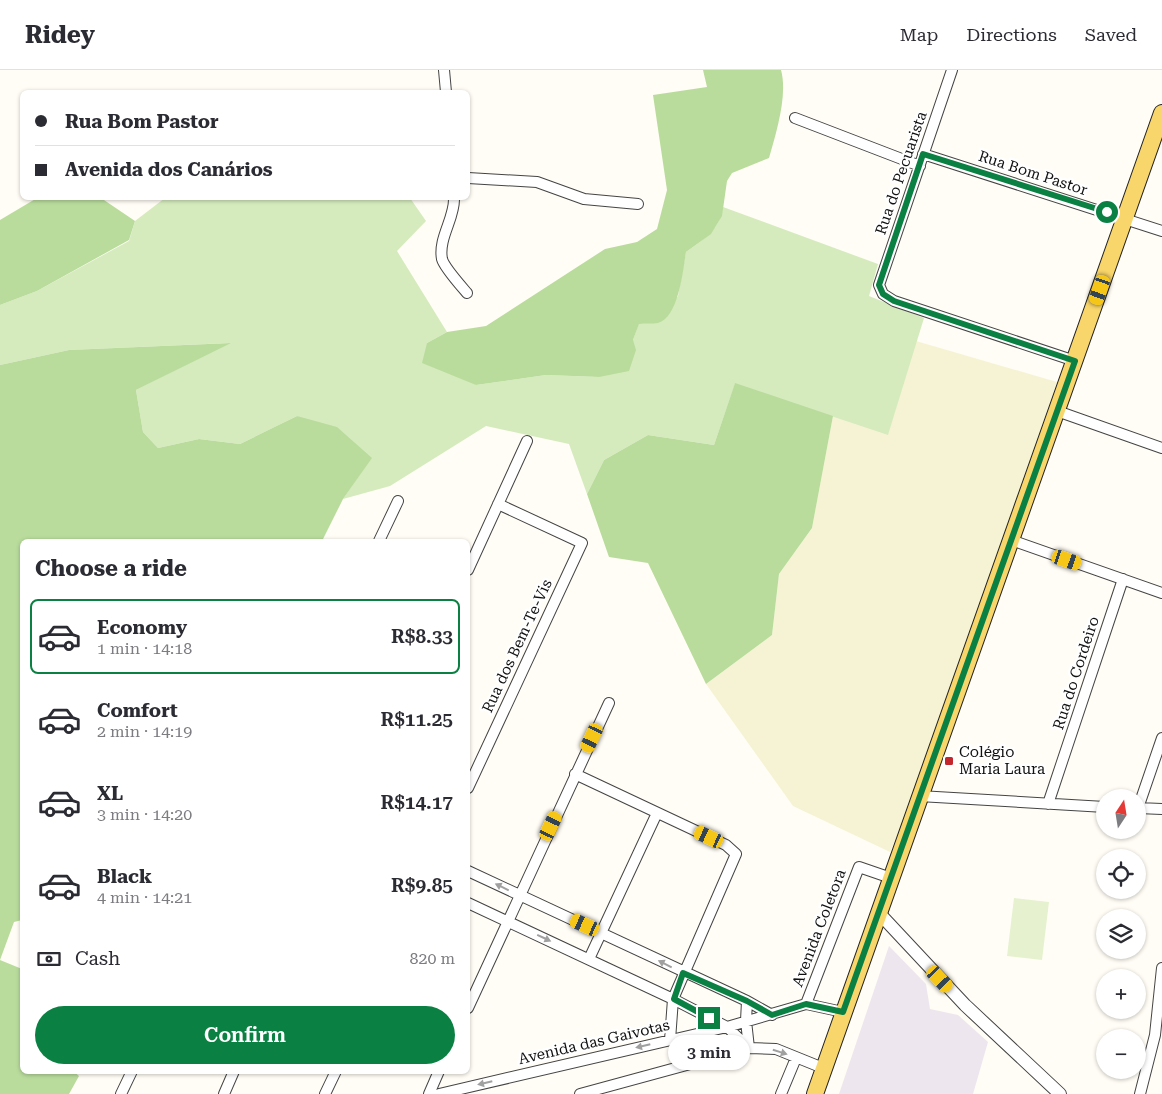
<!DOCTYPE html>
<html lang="en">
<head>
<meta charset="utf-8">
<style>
  body { margin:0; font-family:"Roboto Serif",serif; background:#f2f2f3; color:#2b2b33; height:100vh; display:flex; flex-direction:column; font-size:19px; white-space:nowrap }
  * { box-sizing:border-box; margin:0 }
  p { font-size:16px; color:#7c7c81 }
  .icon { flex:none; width:28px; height:28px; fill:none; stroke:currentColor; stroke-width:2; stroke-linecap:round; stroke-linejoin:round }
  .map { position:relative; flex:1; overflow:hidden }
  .details { position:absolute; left:20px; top:469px; width:450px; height:535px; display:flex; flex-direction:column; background:#fff; border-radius:8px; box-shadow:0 1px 4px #0004 }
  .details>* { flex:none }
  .top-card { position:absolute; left:20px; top:20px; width:450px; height:110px; border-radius:8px; box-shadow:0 1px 4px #0004; display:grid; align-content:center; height:110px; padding:0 15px; background:#fff }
  .needle { width:32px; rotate:12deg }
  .fabs { position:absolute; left:1096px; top:719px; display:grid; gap:10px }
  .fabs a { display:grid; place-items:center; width:50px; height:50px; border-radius:50%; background:#fff; box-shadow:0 1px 4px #0004; font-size:25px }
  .end { position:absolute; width:22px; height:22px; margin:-11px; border:6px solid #0b8043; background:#fff; box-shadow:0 0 0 2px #fff }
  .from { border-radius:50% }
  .bubble { position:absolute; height:35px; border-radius:18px; background:#fff; box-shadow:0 1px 4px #0004; font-size:16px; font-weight:600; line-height:35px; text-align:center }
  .car { position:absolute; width:15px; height:30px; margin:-15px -8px; border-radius:6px; box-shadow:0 0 4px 1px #0007; background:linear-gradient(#f5c518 24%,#345 0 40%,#f5c518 0 76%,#345 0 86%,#f5c518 0) }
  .top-card b { display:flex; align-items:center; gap:18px; height:48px; font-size:19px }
  .top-card b+b { border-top:1px solid #e1e1e2 }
  .top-card i { width:12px; height:12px; background:#2b2b33 }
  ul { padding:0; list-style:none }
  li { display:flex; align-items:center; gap:15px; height:75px; margin:0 10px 8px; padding:0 5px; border:2px solid transparent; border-radius:8px }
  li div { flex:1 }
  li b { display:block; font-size:19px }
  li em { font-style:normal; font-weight:600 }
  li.on { border-color:#0b8043 }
  li>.icon { width:45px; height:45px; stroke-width:1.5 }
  h2 { padding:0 15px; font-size:22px; line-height:60px }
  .pay { display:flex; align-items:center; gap:12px; height:55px; padding:0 15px; font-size:19px }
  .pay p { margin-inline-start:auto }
  .button { display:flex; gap:10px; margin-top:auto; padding:10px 15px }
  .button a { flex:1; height:58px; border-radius:30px; background:#0b8043; color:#fff; font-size:20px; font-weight:600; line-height:58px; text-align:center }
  header { display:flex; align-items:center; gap:30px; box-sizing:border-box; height:70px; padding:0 25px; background:#fff; border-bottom:1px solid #e1e1e2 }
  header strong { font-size:24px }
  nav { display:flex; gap:28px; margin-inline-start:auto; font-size:18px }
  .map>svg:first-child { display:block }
  .industrial { fill:#eee6ef }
  .farmland { fill:#f6f3d4 }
  .green { fill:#d5ebbd }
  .forest { fill:#b9dc9c }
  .pitch { fill:#e6f2cf }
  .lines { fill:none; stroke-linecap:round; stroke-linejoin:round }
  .minor-casing { stroke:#444; stroke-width:12 }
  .tertiary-casing { stroke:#444; stroke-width:14 }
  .primary-casing { stroke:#222; stroke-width:18 }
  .minor { stroke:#fff; stroke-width:10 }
  .tertiary { stroke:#fff; stroke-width:12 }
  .primary { stroke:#f9d66b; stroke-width:16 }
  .oneway { fill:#a0a0a0 }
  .route { stroke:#0b8043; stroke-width:6 }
  .poi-dot { fill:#c4262e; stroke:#fff; stroke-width:2 }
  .labels { text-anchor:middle; stroke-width:5; stroke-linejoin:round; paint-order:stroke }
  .street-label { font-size:15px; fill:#111; stroke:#fff }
  .poi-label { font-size:15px; fill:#111; stroke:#fff; text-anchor:start }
</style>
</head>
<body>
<header>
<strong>Ridey</strong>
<nav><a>Map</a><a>Directions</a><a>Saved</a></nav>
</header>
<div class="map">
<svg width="1162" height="1024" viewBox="0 0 1162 1024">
  <rect width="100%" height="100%" fill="#fffdf5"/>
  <!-- industrial -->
  <path class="industrial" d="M889 876 926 914 930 939 958 945 988 972 973 1024H839Z"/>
  <!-- farmland -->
  <path class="farmland" d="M916 271 1057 312 912 730 890 782 793 736 706 614 772 565 779 504 812 458 833 346 888 364Z"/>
  <!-- green -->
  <path class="green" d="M165 128H410L426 151 397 181 447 262 427 273 476 315 546 305 599 307 633 270 639 253 660 252 678 226 686 182C703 170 720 159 723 137L878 194 869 226 924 248 888 365 735 314 714 375 648 365 604 390 587 424 569 374 486 356 390 416 343 429 371 388 297 346 240 374 199 369 158 378 143 362 136 320 229 273 69 280 0 295V235L37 221 129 171 135 151Z"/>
  <!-- forest -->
  <path class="forest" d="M703 0H781C788 25 776 64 769 88L732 103 727 111 722 146 711 164 686 182C683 200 679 247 658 253 653 254 645 253 639 254L633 270 636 280 629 301 599 307 546 305 476 315 422 293 427 273 447 262 486 256 605 179 637 172 657 159 667 120 653 25 707 17Z
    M37 128H101L135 151 129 170 37 221 0 235V150Z
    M231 273 136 320 143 362 158 378 199 369 240 374 297 346 337 357 372 388 343 429 322 471H22V850L14 852 0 890 22 899V1001H73L79 1006 69 1024H0V295L69 280Z
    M735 313 833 346 812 458 779 504 772 565 706 614 648 493 609 487 587 424 604 390 648 365 714 375Z"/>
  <!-- pitch -->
  <path class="pitch" d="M1014 828 1049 832 1042 890 1007 886Z"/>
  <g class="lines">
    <!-- minor casing -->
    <g class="minor-casing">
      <path id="minor" d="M444 0 446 22
        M952 0 879 215 883 224 894 231 1075 291
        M795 48 920 96
        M923 84 1162 161
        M468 108 537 112 584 129 638 134
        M454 128C455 148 438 168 442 189 444 197 461 216 467 223
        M1057 341 1162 378
        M1011 470 1162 523
        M379 471 398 431
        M468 500 527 371
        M575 704 726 775 736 784 673 929 670 970
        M468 718 582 473 498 434
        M919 726 1105 737
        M1048 734 1123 509
        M1138 738 1162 668
        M1138 738 1162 739
        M468 801 747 931 772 945
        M468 833 673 929 727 957 749 978
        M589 889 657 743
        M747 931 746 951 749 978
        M806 934 859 797 891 808
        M468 938 609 633
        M121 1024 132 1001
        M224 1024 234 1001
        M325 1024 336 1001
        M429 1024 439 1001
        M439 1024 727 957 806 934 843 942
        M580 1024 749 978 776 979 823 998
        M781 1024 796 988
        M1140 1024 1155 965 1162 898"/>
    </g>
    <!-- tertiary casing -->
    <g class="tertiary-casing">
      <path id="tertiary" d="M878 842 965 935 1060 1024"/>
    </g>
    <!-- primary casing -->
    <g class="primary-casing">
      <path id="primary" d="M815 1024 1162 43"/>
    </g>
    <!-- minor -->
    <use href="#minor" class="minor"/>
    <!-- tertiary -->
    <use href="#tertiary" class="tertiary"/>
    <!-- primary -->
    <use href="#primary" class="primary"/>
  </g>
  <!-- one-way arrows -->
  <defs><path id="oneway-solid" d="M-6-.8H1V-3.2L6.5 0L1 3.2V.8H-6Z" transform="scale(1.25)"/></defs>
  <g class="oneway">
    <use href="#oneway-solid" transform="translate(502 817) rotate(-154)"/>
    <use href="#oneway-solid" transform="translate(544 868) rotate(25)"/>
    <use href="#oneway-solid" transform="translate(665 894) rotate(-153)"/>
    <use href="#oneway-solid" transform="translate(643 976) rotate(167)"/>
    <use href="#oneway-solid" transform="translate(780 982) rotate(17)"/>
    <use href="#oneway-solid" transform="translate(485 1013) rotate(167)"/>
  </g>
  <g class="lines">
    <!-- route -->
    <path class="route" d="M709 948 674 929 683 903 747 931 772 945 806 934 843 942 1075 291 894 231 883 224 879 215 923 84 1107 142"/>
  </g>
  <!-- markers -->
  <rect class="poi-dot" x="944" y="686" width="10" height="10" rx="2.5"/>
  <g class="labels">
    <!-- street labels -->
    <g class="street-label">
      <text transform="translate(901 103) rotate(-71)" y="5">Rua do Pecuarista</text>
      <text transform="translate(1033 103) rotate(18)" y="5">Rua Bom Pastor</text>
      <text transform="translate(517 576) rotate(-65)" y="5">Rua dos Bem-Te-Vis</text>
      <text transform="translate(1076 603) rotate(-72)" y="5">Rua do Cordeiro</text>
      <text transform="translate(819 858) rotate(-69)" y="5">Avenida Coletora</text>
      <text transform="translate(594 972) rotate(-13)" y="5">Avenida das Gaivotas</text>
    </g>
    <!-- poi labels -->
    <g class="poi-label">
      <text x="959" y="687">Colégio<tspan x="959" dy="17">Maria Laura</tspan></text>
    </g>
  </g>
</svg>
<div class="fabs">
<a><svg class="needle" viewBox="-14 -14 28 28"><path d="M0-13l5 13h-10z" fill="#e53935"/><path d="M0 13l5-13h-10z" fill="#7c7c81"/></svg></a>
<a><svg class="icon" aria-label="locate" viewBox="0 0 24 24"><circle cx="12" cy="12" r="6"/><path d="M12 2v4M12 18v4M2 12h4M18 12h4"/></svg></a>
<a><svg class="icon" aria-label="layers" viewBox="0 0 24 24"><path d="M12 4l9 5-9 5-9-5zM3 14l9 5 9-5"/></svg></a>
<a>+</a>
<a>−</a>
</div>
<i class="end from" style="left:1107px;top:142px"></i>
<i class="end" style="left:709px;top:948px"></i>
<div class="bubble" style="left:668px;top:965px;width:82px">3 min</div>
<i class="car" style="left:1100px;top:220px;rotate:199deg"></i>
<i class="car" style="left:1067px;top:490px;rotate:109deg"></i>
<i class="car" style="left:592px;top:668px;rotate:205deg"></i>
<i class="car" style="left:551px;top:756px;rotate:25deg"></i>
<i class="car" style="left:709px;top:767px;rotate:295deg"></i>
<i class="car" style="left:585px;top:855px;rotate:294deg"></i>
<i class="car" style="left:940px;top:909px;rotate:137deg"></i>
<div class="top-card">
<b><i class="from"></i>Rua Bom Pastor</b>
<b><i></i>Avenida dos Canários</b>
</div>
<section class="details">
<h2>Choose a ride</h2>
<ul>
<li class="on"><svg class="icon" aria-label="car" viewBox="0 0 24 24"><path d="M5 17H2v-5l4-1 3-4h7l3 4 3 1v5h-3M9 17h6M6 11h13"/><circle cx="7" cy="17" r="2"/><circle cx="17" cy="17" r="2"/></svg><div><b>Economy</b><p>1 min · 14:18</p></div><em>R$8.33</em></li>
<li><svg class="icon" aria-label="car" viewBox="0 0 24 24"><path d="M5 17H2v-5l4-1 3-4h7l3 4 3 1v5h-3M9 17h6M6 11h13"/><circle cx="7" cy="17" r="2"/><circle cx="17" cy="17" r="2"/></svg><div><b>Comfort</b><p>2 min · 14:19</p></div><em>R$11.25</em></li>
<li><svg class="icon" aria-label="car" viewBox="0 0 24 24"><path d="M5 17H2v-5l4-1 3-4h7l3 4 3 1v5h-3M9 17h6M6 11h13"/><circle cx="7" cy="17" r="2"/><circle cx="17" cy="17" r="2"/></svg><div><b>XL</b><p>3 min · 14:20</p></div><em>R$14.17</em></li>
<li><svg class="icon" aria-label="car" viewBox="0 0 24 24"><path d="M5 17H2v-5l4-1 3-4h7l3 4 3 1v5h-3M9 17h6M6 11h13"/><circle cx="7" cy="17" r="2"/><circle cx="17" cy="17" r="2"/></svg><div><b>Black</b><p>4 min · 14:21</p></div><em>R$9.85</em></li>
</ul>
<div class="pay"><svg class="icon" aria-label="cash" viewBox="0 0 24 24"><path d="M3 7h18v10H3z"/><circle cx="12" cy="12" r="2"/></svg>Cash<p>820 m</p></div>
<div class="button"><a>Confirm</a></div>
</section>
</div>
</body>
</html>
